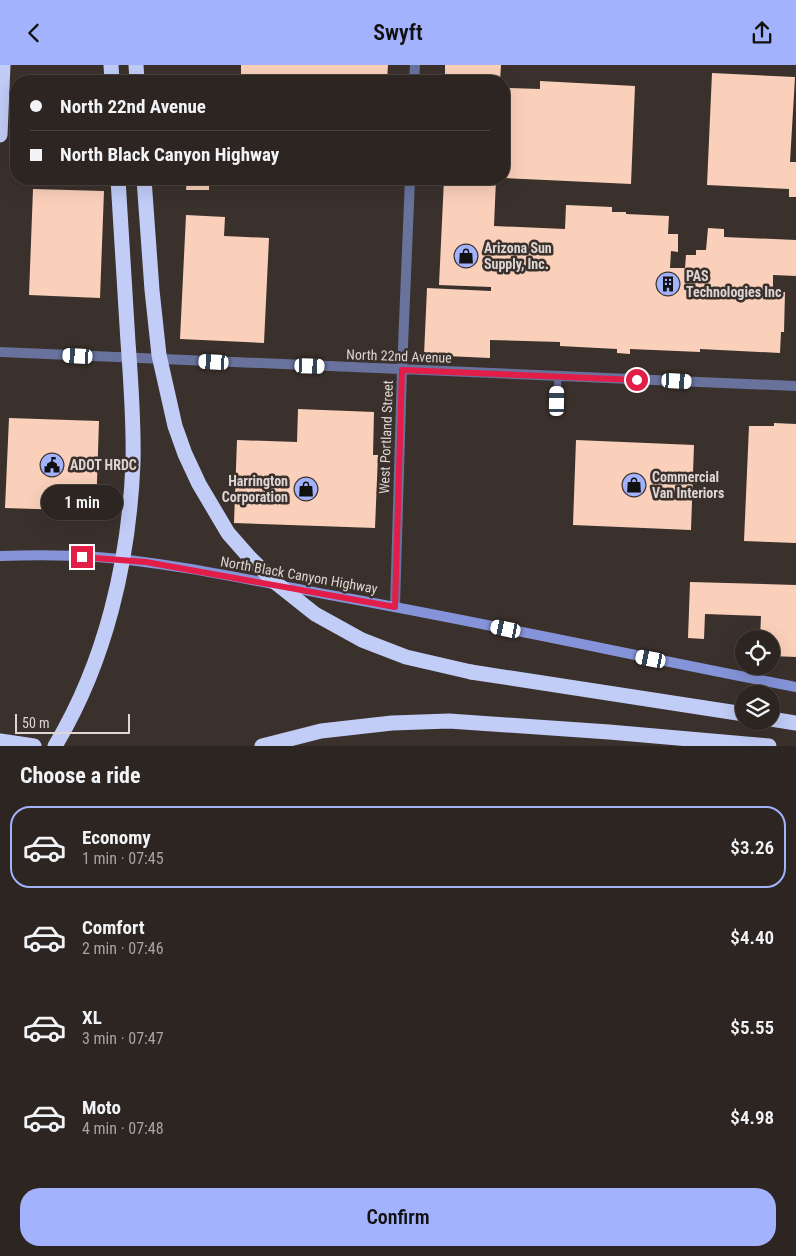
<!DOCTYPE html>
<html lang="en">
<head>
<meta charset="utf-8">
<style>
  body { margin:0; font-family:"Roboto Condensed",sans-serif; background:#342d2a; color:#f1f3f6; height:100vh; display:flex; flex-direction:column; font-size:19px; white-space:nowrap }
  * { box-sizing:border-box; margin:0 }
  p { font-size:16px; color:#a6a5a5 }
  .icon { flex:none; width:28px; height:28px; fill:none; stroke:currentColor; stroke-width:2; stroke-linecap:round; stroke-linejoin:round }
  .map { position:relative; height:681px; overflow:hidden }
  .drawer { display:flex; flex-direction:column; background:#2c2521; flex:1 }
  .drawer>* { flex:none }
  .guide { position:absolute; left:10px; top:10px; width:500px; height:110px; border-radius:20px; box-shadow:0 5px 20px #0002,0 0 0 1px #48423f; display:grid; align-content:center; height:110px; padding:0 20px; background:#2c2521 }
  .fabs { position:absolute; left:735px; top:565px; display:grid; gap:10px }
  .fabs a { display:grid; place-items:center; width:45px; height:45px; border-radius:50%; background:#2c2521; box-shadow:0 5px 20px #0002,0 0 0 1px #48423f; font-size:25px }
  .scale { position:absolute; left:15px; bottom:12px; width:115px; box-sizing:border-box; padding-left:5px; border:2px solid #ddd6d3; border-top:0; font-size:14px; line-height:18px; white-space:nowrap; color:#ddd6d3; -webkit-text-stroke:4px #3b312c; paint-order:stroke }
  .end { position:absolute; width:22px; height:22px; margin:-11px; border:6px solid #e11d48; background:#fff; box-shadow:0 0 0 2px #fff }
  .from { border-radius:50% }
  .bubble { position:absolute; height:35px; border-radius:18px; background:#2c2521; box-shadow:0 5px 20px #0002,0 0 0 1px #48423f; font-size:16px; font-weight:600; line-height:35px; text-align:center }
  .car { position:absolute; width:15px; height:30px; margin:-15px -8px; border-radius:6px; box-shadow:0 0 4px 1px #0007; background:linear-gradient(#fff 24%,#345 0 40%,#fff 0 76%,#345 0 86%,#fff 0) }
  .guide b { display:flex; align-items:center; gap:18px; height:48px; font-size:19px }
  .guide b+b { border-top:1px solid #48423f }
  .guide i { width:12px; height:12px; background:#f1f3f6 }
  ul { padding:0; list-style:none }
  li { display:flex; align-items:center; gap:15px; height:82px; margin:0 10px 8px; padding:0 10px; border:2px solid transparent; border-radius:20px }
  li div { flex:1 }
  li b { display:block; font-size:19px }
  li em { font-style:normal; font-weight:600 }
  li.on { border-color:#a2b2fd }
  li>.icon { width:45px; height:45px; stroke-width:1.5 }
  h2 { padding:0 20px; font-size:22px; line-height:60px }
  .button { display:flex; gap:10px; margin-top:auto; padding:10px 20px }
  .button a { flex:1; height:58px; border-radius:20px; background:#a2b2fd; color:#111; font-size:20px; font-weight:600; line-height:58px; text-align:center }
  header { display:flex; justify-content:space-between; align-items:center; height:65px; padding:0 20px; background:#a2b2fd; color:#111; font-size:22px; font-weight:600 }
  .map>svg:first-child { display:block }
  .building { fill:#fad0ba }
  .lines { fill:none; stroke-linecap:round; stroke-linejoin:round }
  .service { stroke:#68729d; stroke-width:7 }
  .minor { stroke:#68729d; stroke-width:10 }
  .secondary { stroke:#8594d9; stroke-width:10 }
  .motorway { stroke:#c1ccf7; stroke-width:15 }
  .motorway-bridge { stroke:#c1ccf7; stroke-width:15 }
  .route { stroke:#e11d48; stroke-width:6 }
  .labels { text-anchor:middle; stroke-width:5; stroke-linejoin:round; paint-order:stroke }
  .poi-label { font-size:14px; font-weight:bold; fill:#ddd6d3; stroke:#3b312c; text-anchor:start }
  .street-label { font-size:14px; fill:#ddd6d3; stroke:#3b312c }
</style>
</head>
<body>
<header><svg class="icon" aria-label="back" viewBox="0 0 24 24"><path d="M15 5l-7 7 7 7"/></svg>Swyft<svg class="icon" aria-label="share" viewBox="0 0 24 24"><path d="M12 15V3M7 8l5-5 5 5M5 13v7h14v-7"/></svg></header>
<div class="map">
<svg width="796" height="681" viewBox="0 0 796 681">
  <rect width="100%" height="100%" fill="#3b312c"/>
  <!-- building -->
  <path class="building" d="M241 0H388L387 16H241Z
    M445 0H501L500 16H445Z
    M712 8 795 12 790 97H796V132H789V124L707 120Z
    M540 16 635 21 631 119 505 113 509 23 540 24Z
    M187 114H209V125H186Z
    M444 114H496L494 161 565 164 566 140 612 142V147H626V149L669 151 668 169H678V187L671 186 670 203H685L686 190H696V185H706L708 163 724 164V172L796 175V211L773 210V227H785L784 267H781L780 288 700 284V287L630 284V289L617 288V284L560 281V277L490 275V293L424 290 427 223 491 226V222L439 220Z
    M33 124 104 126 100 233 29 230Z
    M186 150 225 152 224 171 269 173 264 278 180 274Z
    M298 344 374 347 373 390H378L375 463 234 458 237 375 297 377Z
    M9 353 99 356 96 446 5 443Z
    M774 358 796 359V478L744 476 749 361H774Z
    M576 375 694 380 691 465 573 460Z
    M690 517 796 520V592L771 591V574H760L761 551 705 549 704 574 688 573Z"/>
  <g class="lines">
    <!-- service -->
    <path class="service" d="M557 336 558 311"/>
    <!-- minor -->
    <path class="minor" d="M414 16 415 0
      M0 287 796 321
      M395 542 402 305 410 114"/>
    <!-- secondary -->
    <path class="secondary" d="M0 491C33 490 65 490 97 492 175 498 253 516 330 530 486 558 640 592 796 622"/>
    <!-- motorway -->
    <path class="motorway" d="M111 0 112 16
      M136 0 137 16
      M0 70 3 0
      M471 607 744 649
      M771 654 796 658
      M0 676 34 681
      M262 681 321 666 392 658 449 656 609 667 769 681"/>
    <!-- motorway-bridge -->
    <path class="motorway-bridge" d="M144 114 152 225 159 290 175 361 185 389 199 419 228 468 250 493 276 518 315 549 362 575 406 592 471 607
      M55 681C106 596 129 496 133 398 134 358 131 317 128 277 125 222 121 168 118 114"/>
  </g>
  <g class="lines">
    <!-- route -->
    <path class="route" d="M82 492 146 497 395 542 402 305 637 315"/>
  </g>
  <!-- icons -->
  <defs>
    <g id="shop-disc" transform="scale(1.25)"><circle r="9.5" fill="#a2b2fd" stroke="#3b312c"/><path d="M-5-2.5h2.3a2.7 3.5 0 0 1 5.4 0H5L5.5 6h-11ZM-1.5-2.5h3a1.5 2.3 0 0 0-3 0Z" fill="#111"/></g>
    <g id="building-disc" transform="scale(1.25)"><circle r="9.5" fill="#a2b2fd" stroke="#3b312c"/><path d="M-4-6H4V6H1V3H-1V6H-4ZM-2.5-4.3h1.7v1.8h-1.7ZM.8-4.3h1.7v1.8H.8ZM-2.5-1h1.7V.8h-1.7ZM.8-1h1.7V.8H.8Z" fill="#111"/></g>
    <g id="civic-disc" transform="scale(1.25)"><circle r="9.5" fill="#a2b2fd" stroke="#3b312c"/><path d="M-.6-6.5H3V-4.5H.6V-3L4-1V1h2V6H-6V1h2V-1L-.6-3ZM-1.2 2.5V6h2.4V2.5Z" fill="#111"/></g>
  </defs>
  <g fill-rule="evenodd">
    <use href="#shop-disc" x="466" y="191"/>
    <use href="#building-disc" x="668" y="219"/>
    <use href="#civic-disc" x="52" y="400"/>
    <use href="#shop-disc" x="634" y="420"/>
    <use href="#shop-disc" x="306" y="424"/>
  </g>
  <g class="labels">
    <!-- poi labels -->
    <g class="poi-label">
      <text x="484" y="188">Arizona Sun<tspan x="484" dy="16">Supply, Inc.</tspan></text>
      <text x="686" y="216">PAS<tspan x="686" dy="16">Technologies Inc</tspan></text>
      <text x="70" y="405">ADOT HRDC</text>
      <text x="652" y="417">Commercial<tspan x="652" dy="16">Van Interiors</tspan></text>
      <text x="288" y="421" text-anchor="end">Harrington<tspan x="288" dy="16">Corporation</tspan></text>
    </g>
    <!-- street labels -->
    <g class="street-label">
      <text transform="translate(399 291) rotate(2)" y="5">North 22nd Avenue</text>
      <text transform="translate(386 372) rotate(-88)" y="5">West Portland Street</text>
      <text transform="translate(299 510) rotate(10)" y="5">North Black Canyon Highway</text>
    </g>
  </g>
</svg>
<div class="fabs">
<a><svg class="icon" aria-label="locate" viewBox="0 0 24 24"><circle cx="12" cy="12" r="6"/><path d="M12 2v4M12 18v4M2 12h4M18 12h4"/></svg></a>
<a><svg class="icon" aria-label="layers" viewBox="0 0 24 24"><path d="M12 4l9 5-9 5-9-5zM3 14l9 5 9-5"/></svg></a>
</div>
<div class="scale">50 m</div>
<i class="end from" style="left:637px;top:315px"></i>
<i class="end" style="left:82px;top:492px"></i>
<div class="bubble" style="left:41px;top:420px;width:82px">1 min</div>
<i class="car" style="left:78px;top:291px;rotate:273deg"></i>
<i class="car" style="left:214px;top:297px;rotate:273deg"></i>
<i class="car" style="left:310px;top:301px;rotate:92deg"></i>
<i class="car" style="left:677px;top:316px;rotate:93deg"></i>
<i class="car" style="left:557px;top:336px;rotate:1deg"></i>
<i class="car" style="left:506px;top:564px;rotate:282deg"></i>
<i class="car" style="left:651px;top:594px;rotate:281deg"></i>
<div class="guide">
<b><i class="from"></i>North 22nd Avenue</b>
<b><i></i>North Black Canyon Highway</b>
</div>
</div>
<section class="drawer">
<h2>Choose a ride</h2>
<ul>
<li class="on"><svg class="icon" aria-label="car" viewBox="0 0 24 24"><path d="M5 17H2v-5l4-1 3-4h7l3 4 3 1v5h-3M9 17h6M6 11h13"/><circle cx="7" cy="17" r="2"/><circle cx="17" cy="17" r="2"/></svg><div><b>Economy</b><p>1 min · 07:45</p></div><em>$3.26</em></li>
<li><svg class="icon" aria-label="car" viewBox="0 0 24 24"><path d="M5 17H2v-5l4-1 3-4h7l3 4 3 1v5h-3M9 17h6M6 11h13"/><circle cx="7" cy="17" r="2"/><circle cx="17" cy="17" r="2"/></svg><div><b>Comfort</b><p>2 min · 07:46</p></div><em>$4.40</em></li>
<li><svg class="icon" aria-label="car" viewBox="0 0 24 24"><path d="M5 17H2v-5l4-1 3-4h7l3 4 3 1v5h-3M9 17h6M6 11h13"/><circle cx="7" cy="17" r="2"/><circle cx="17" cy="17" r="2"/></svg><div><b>XL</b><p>3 min · 07:47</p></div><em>$5.55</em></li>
<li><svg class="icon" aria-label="car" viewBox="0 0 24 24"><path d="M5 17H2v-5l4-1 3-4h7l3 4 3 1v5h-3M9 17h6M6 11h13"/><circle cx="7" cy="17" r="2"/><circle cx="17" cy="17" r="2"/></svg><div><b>Moto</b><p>4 min · 07:48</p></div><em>$4.98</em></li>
</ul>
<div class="button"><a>Confirm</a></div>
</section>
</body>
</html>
